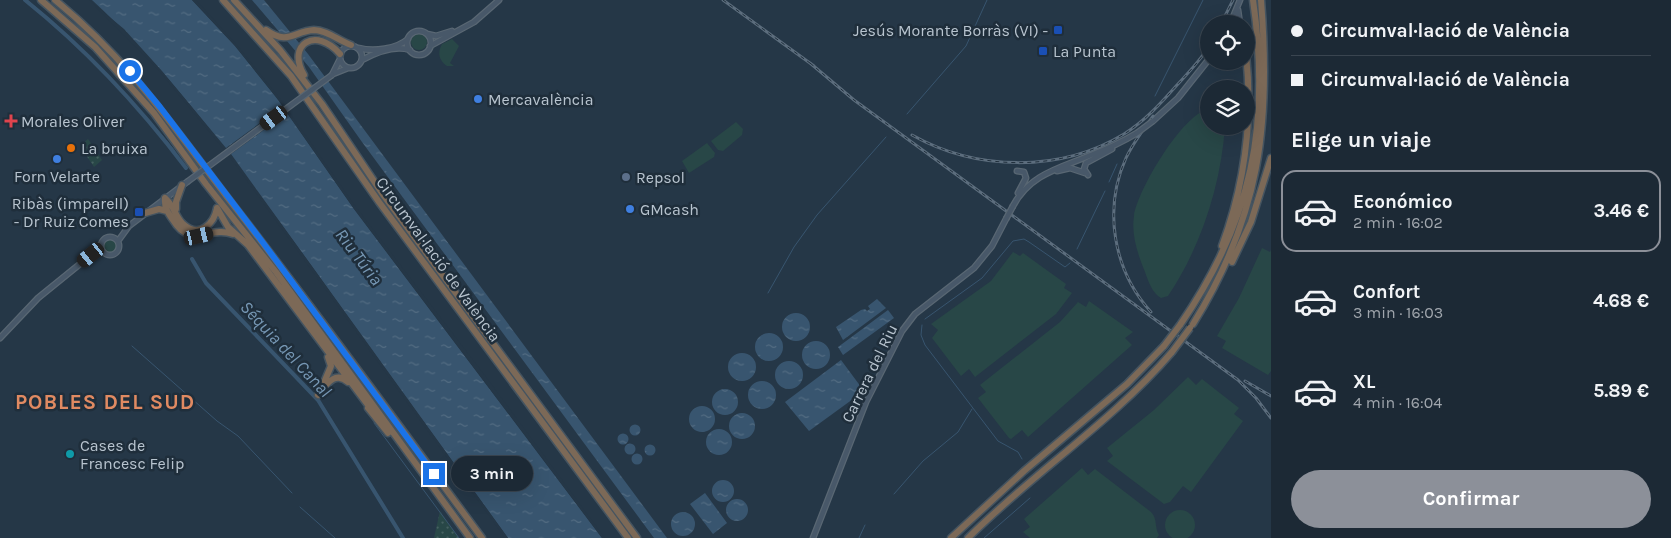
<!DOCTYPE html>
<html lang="es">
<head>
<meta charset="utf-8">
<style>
  body { margin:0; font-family:Karla,sans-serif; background:#25313d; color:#f1f3f6; height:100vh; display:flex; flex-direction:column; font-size:19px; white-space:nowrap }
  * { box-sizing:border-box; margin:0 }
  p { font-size:16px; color:#a0a6ad }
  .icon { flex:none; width:28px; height:28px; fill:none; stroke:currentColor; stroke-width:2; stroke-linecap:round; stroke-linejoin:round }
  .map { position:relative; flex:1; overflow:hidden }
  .side { display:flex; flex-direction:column; background:#1c2935; width:400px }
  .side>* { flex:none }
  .hud { display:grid; align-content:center; height:110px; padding:0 20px; background:#1c2935 }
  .fabs { position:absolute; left:1200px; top:15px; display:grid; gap:10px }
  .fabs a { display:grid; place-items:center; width:55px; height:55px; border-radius:50%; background:#1c2935; box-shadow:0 5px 20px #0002,0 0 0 1px #3a4550; font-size:25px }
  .end { position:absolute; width:22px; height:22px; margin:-11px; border:6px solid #1a73e8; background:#fff; box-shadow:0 0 0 2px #fff }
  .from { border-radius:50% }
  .bubble { position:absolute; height:35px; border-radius:18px; background:#1c2935; box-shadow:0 5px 20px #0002,0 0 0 1px #3a4550; font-size:16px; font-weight:700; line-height:35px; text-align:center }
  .car { position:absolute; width:15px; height:30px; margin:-15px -8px; border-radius:6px; box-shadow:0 0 4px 1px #0007; background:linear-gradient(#222 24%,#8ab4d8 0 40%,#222 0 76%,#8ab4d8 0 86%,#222 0) }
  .hud b { display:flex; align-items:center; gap:18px; height:48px; font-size:19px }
  .hud b+b { border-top:1px solid #3a4550 }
  .hud i { width:12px; height:12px; background:#f1f3f6 }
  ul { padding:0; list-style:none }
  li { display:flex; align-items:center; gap:15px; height:82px; margin:0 10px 8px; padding:0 10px; border:2px solid transparent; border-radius:15px }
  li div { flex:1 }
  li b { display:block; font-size:19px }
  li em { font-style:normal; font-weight:700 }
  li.on { border-color:#8c9099 }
  li>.icon { width:45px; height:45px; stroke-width:1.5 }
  h2 { padding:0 20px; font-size:22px; line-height:60px }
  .action { display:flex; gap:10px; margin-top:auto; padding:10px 20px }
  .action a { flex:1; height:58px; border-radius:30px; background:#8c9099; color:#fff; font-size:20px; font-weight:700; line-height:58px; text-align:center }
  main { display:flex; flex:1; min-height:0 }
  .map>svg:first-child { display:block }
  .green { fill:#284747 }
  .park { fill:url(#park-dots) }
  .water { fill:url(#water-ripples) }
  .pier { fill:#253747 }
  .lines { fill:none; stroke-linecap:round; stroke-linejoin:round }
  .stream { stroke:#38556f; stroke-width:1 }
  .canal { stroke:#38556f; stroke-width:4 }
  .secondary-casing { stroke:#596773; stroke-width:7 }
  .highway-casing { stroke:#455460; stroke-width:9 }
  .secondary { stroke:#485869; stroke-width:4.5 }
  .highway { stroke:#7c6957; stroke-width:6 }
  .rail-casing { stroke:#5c6d7d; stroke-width:3 }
  .rail { stroke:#1f2e3b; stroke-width:1; stroke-dasharray:4; stroke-linecap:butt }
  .secondary-bridge-casing { stroke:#596773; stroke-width:7; stroke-linecap:butt }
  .highway-bridge-casing { stroke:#455460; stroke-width:9; stroke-linecap:butt }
  .secondary-bridge { stroke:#485869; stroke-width:4.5 }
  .highway-bridge { stroke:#7c6957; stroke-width:6 }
  .route { stroke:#1a73e8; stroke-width:6 }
  .transit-dot { fill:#1a4fb4; stroke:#1f2e3b; stroke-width:2 }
  .shop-dot { fill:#3f7fe0; stroke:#1f2e3b; stroke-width:2 }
  .health-dot { fill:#e0444e; stroke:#1f2e3b; stroke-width:2 }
  .food-dot { fill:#e8710a; stroke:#1f2e3b; stroke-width:2 }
  .service-dot { fill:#5c6f8a; stroke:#1f2e3b; stroke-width:2 }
  .culture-dot { fill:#0f9aa8; stroke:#1f2e3b; stroke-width:2 }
  .labels { text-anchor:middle; stroke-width:5; stroke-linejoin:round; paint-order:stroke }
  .poi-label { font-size:16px; fill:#b8c4cf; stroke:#1f2e3b; text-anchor:start }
  .street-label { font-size:16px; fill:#b8c4cf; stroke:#1f2e3b }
  .water-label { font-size:18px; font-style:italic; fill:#7697b4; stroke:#1f2e3b }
  .district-label { font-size:21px; font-weight:bold; letter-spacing:1px; fill:#e08a62; stroke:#1f2e3b }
</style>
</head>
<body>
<main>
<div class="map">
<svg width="1271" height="538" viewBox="0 0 1271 538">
  <defs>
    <pattern id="park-dots" width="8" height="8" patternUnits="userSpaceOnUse" patternTransform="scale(1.25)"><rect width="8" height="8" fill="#284747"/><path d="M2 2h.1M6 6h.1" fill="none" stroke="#456060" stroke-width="1.8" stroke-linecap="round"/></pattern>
    <pattern id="water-ripples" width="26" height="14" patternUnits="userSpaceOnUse" patternTransform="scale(1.25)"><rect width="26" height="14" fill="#38556f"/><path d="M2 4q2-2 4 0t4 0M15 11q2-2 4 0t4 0" fill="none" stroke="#536c82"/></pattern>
  </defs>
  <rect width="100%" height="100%" fill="#253747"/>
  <!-- green -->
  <path class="green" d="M411 42a8 8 0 1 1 16 0a8 8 0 1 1-16 0Z
    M452 39 459 46 450 63 454 66H447C439 60 437 53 442 44Z
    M1209 109V126H1225C1221 185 1201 247 1168 296L1161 298C1153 294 1148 281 1145 272 1138 255 1131 235 1134 216 1137 191 1183 113 1209 109Z
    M736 122 743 129 742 135 723 151 718 150 711 141Z
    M707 143 715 153 714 157 689 173 682 161Z
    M103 246a7 7 0 1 1 14 0a7 7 0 1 1-14 0Z
    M1262 248 1270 252 1271 250V371L1268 375 1222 348 1226 341 1217 336 1239 298Z
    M1013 252 1020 256 1023 253 1066 284 1064 288 1072 293 1056 314 975 377 969 369 961 376 932 338 938 330 931 324 991 281Z
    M1089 301 1133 332 1125 338 1132 345 1028 437 1022 430 1011 439 1009 438 978 398 986 392 980 385 1060 322 1078 302 1086 307Z
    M1188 377 1196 385 1202 379 1239 408 1234 414 1243 421 1191 492 1183 486 1170 502 1164 504 1107 461 1113 456 1107 448 1154 410Z
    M1082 468 1088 475 1095 469 1151 512C1158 519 1154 527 1159 535L1157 538H1030L1023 532 1030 527 1024 519Z
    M1165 525a15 15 0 1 1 30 0a15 15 0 1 1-30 0Z"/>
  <!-- park -->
  <path class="park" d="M88 139 102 160 94 167 80 146Z
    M440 511 459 538H434Z"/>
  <!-- water -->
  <path class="water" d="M92 0H192L235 46 276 97 354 209 602 538H508C442 447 376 356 311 265 243 172 177 78 92 0Z
    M252 0H264L308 54 667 538H654L362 142 309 67Z
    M877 299 886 308 843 340 836 327 861 310 865 309 867 311 870 309 868 306Z
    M888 310 894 318 843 355 838 347Z
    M782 327a14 14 0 1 1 28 0a14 14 0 1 1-28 0Z
    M755 347a14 14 0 1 1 28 0a14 14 0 1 1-28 0Z
    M802 355a14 14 0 1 1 28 0a14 14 0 1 1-28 0Z
    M728 367a14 14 0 1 1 28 0a14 14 0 1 1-28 0Z
    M841 360 864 391 809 431 785 402Z
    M775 375a14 14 0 1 1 28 0a14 14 0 1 1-28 0Z
    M748 395a14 14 0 1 1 28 0a14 14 0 1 1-28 0Z
    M712 402a13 13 0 1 1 26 0a13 13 0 1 1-26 0Z
    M689 419a13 13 0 1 1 26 0a13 13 0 1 1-26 0Z
    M729 426a13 13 0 1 1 26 0a13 13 0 1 1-26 0Z
    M629.5 430a5.5 5.5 0 1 1 11 0a5.5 5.5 0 1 1-11 0Z
    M706 442a13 13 0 1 1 26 0a13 13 0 1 1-26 0Z
    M617.5 439a5.5 5.5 0 1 1 11 0a5.5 5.5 0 1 1-11 0Z
    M624.5 449a5.5 5.5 0 1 1 11 0a5.5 5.5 0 1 1-11 0Z
    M644.5 450a5.5 5.5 0 1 1 11 0a5.5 5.5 0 1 1-11 0Z
    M631.5 459a5.5 5.5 0 1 1 11 0a5.5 5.5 0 1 1-11 0Z
    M712 491a11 11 0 1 1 22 0a11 11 0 1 1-22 0Z
    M705 493 727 523 713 534 690 504Z
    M726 510a11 11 0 1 1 22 0a11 11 0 1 1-22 0Z
    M671 524a12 12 0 1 1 24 0a12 12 0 1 1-24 0Z"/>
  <!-- pier -->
  <path class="pier" d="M89 0 124 29 162 71 226 148 283 106 235 46 192 0H196L237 45 278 96 356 207 486 377 605 538H602L354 209 287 113 231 154 508 538H505L229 156 160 72Z"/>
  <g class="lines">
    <!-- stream -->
    <path class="stream" d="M27 0C82 45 130 96 175 151
      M1155 96 1203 0
      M907 114 966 46 987 0
      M1109 182 1117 164
      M1077 249 1105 191
      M768 293 794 247 817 215 886 137
      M925 319 982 278 1013 241 1024 239 1029 242 1065 267 1070 263
      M922 325 921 335 925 345 998 441 1018 452 1022 459
      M132 346 217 421 238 436 292 493
      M374 423 459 538
      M894 494 923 461 958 432 972 409
      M300 507 335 538
      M859 538 865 525
      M984 538 1030 498"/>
    <!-- canal -->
    <path class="canal" d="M25 0C86 49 139 106 186 168
      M192 259 206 283 318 400 403 538"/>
    <!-- secondary casing -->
    <g class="secondary-casing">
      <path id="secondary" d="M1238 10 1240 24
        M1231 22 1240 0
        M407 43a12 12 0 1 1 24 0a12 12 0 1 1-24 0Z
        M427 34 436 36 452 31
        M340 57a11 11 0 1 1 22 0a11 11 0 1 1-22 0Z
        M430 46 474 22 499 0
        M359 48C373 52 397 49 408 39
        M362 60C375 53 395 45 410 50
        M333 74 348 68
        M332 75 340 59
        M1153 121 1178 98 1209 59
        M1017 171 1024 172 1026 178 1018 193
        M1057 171 1070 168 1085 173
        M1088 175 1084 169 1086 163 1112 149
        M1013 206C1030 174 1060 168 1091 155 1107 149 1122 142 1137 133
        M101 246a9 9 0 1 1 18 0a9 9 0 1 1-18 0Z
        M118 241 129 226 187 182
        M0 338 38 298 91 255 101 244
        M813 538 866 402 902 331 915 314 974 268 992 246 1006 219"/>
    </g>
    <!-- highway casing -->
    <g class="highway-casing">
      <path id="highway" d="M41 0 95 47 154 113 206 184 276 272 470 538
        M55 0C130 61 175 130 233 205 318 314 399 426 482 538
        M223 0 291 76 379 202 628 538
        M234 0 280 50 322 104 384 196 637 538
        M266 30C288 46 294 31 314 30 327 30 339 41 351 45
        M304 75C286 44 316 26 340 54
        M165 198C174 205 175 217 183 224 199 239 214 224 217 208
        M165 198C164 207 168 213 173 220 191 250 209 225 233 234
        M217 208 228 227 248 245 371 409
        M176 209V202L182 185
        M145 213 159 209 167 211
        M1222 246C1245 184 1253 119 1246 54
        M1232 262 1251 222 1271 158
        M1193 324C1260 216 1271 125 1261 0
        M1180 325C1252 221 1271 124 1253 0
        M323 385 331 366 328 357
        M318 395C326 385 335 370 348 382
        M368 408 388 433
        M951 538 1024 471 1127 384 1164 346
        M968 538C1033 473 1112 422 1172 352"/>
    </g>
    <!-- secondary -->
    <use href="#secondary" class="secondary"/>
    <!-- highway -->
    <use href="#highway" class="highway"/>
    <!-- rail casing -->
    <g class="rail-casing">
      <path id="rail" d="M723 0 814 66
        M1221 24 1233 0
        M810 63 854 100 1238 380 1256 398 1271 418
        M912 135C976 171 1060 173 1124 134 1145 121 1161 103 1177 85 1188 73 1200 61 1209 46
        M1151 312C1113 270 1103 209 1126 158 1133 143 1143 130 1153 116
        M1245 381 1271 396"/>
    </g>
    <!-- rail -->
    <use href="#rail" class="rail"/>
    <!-- secondary-bridge casing -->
    <g class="secondary-bridge-casing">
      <path id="secondary-bridge" d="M1137 133 1153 121
        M187 182 332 75
        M1006 219 1013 206"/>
    </g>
    <!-- highway-bridge casing -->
    <g class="highway-bridge-casing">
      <path id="highway-bridge" d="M1164 346 1180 325
        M1172 352 1190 328"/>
    </g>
    <!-- secondary-bridge -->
    <use href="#secondary-bridge" class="secondary-bridge"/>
    <!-- highway-bridge -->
    <use href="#highway-bridge" class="highway-bridge"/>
  </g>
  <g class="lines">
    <!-- route -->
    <path class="route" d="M130 71 160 107 264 244 434 474"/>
  </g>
  <!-- markers -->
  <g class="transit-dot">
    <rect x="1053" y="25" width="10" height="10" rx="2.5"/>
    <rect x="1038" y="46" width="10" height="10" rx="2.5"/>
    <rect x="134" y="207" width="10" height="10" rx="2.5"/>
  </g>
  <g class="shop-dot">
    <circle cx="478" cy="99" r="5"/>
    <circle cx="57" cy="159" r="5"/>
    <circle cx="630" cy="209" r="5"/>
  </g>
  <path class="health-dot" d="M8.5 113.5h5v5h5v5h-5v5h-5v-5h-5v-5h5z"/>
  <circle class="food-dot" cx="71" cy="148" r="5"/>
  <circle class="service-dot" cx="626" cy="177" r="5"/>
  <circle class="culture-dot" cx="70" cy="454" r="5"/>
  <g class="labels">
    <!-- poi labels -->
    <g class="poi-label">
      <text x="1048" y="36" text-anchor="end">Jesús Morante Borràs (VI) -</text>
      <text x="1053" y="57">La Punta</text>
      <text x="488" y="105">Mercavalència</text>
      <text x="21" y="127">Morales Oliver</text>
      <text x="81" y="154">La bruixa</text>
      <text x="57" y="182" text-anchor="middle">Forn Velarte</text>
      <text x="636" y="183">Repsol</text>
      <text x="129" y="209" text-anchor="end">Ribàs (imparell)<tspan x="129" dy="18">- Dr Ruiz Comes</tspan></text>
      <text x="640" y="215">GMcash</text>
      <text x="80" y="451">Cases de<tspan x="80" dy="18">Francesc Felip</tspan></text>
    </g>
    <!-- street labels -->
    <g class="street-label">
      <text transform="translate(439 259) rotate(54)" y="6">Circumval·lació de València</text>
      <text transform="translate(869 373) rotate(-64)" y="6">Carrera del Riu</text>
    </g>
    <!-- water labels -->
    <g class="water-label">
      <text transform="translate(359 257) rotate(53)" y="6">Riu Túria</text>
      <text transform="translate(286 349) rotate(47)" y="6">Séquia del Canal</text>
    </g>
    <!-- district labels -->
    <g class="district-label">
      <text x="105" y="409">POBLES DEL SUD</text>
    </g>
  </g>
</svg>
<div class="fabs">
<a><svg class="icon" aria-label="locate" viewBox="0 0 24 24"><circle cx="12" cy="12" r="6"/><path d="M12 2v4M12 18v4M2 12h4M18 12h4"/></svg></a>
<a><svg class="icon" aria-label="layers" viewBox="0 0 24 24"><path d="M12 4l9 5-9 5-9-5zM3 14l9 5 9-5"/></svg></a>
</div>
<i class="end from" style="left:130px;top:71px"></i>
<i class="end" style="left:434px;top:474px"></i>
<div class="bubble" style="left:451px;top:456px;width:82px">3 min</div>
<i class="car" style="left:274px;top:118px;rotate:234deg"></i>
<i class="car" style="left:199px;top:236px;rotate:77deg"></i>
<i class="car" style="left:91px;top:255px;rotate:231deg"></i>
</div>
<section class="side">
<div class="hud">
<b><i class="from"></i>Circumval·lació de València</b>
<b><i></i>Circumval·lació de València</b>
</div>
<h2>Elige un viaje</h2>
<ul>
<li class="on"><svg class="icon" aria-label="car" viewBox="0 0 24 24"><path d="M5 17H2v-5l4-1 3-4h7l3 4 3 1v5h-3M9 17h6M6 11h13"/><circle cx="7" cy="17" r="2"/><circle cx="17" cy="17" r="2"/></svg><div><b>Económico</b><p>2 min · 16:02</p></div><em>3.46 €</em></li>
<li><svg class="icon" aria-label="car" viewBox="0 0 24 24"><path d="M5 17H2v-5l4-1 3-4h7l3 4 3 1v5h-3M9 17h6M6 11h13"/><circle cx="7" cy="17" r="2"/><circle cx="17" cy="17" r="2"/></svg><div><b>Confort</b><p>3 min · 16:03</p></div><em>4.68 €</em></li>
<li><svg class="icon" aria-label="car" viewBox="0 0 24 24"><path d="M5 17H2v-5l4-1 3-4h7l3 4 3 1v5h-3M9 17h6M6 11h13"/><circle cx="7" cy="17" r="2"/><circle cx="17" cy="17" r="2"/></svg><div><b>XL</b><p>4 min · 16:04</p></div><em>5.89 €</em></li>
</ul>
<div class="action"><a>Confirmar</a></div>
</section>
</main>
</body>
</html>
